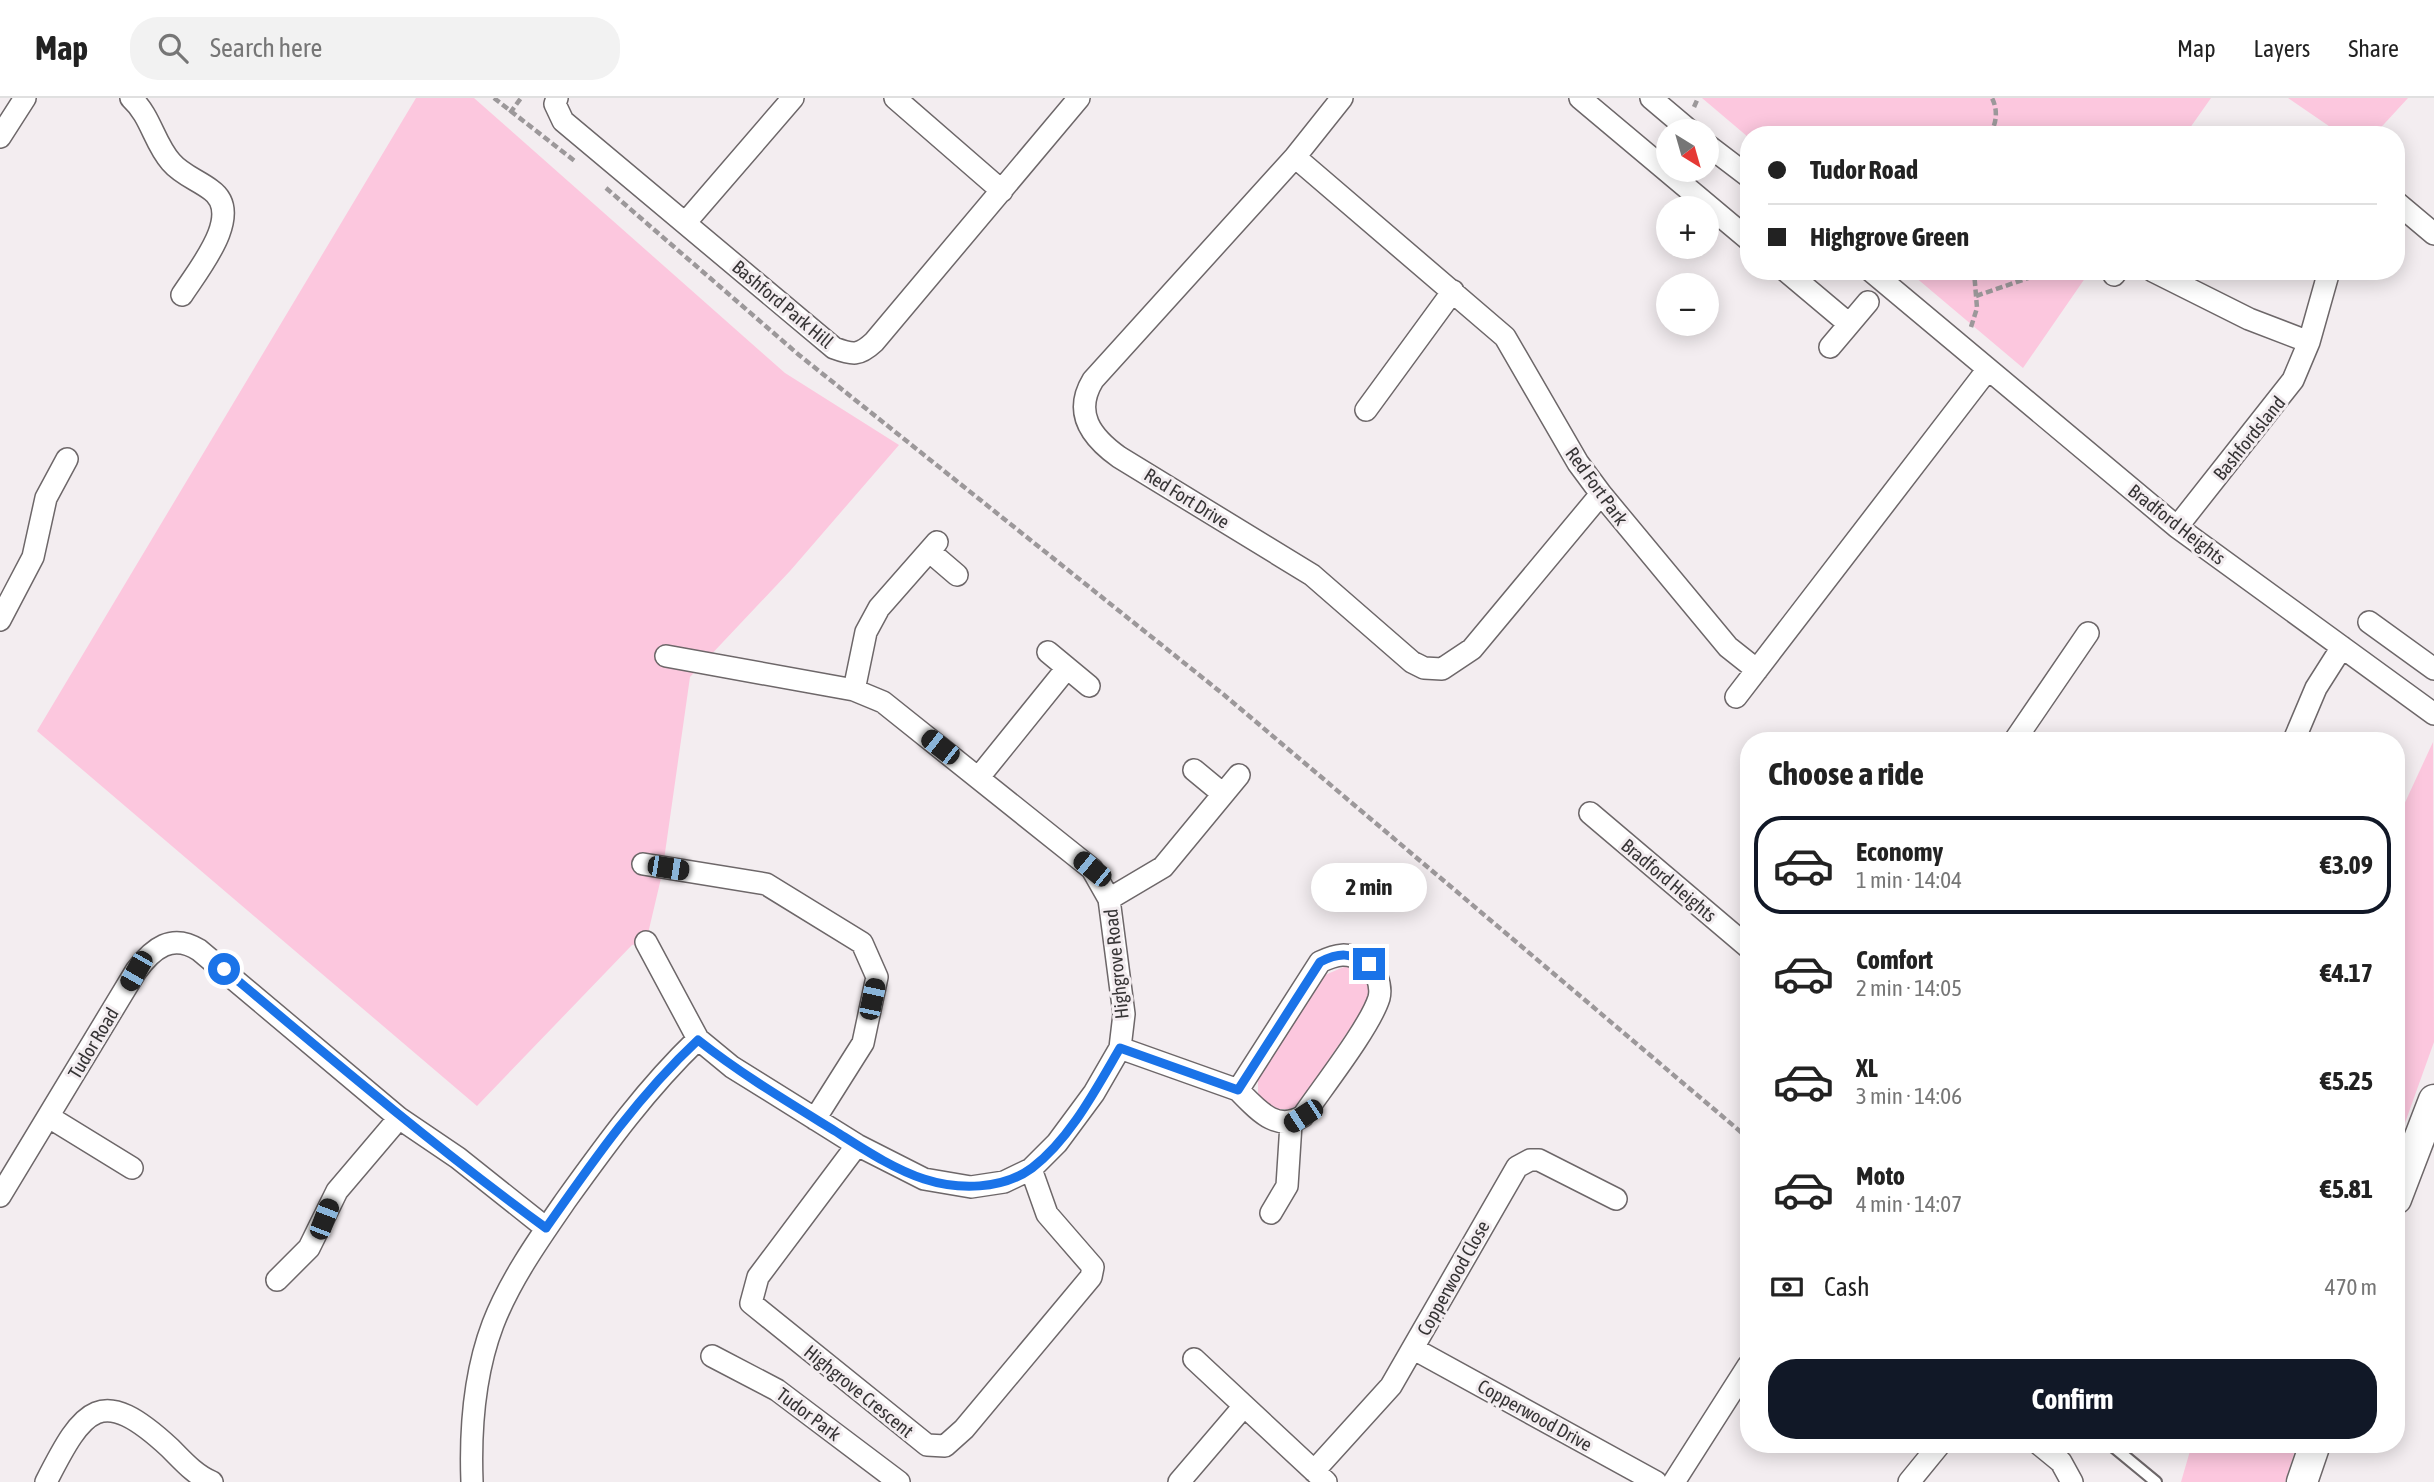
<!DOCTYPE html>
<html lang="en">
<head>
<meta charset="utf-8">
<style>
  body { margin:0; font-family:"Asap Condensed",sans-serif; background:#f2f2f2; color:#222; height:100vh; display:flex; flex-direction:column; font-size:26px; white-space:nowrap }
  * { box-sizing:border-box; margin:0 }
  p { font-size:23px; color:#767676 }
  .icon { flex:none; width:38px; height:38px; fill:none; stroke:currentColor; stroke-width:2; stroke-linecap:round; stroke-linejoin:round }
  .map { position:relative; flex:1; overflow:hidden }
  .side { position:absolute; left:1740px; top:634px; width:665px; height:721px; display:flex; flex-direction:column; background:#fff; border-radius:28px; box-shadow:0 4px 18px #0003 }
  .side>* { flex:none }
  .guide { position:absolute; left:1740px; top:28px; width:665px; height:154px; border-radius:28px; box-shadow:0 4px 18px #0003; display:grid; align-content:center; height:154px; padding:0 28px; background:#fff }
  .needle { width:46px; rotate:143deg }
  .buttons { position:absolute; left:1656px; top:21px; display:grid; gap:14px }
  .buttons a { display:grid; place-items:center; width:63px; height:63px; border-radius:50%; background:#fff; box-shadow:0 4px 18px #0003; font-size:35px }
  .end { position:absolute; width:32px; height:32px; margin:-16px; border:9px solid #1a73e8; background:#fff; box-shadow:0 0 0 4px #fff }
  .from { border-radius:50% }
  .bubble { position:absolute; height:49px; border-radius:24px; background:#fff; box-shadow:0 4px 18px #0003; font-size:23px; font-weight:700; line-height:49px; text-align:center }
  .car { position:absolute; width:21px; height:42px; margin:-21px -10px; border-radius:9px; box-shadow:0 0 5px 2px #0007; background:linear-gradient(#222 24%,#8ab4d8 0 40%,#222 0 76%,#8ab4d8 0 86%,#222 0) }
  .guide b { display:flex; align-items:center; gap:24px; height:66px; font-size:26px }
  .guide b+b { border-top:2px solid #e0e0e0 }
  .guide i { width:18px; height:18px; background:#222 }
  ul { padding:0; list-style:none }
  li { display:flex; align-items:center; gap:21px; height:98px; margin:0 14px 10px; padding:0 14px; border:4px solid transparent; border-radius:28px }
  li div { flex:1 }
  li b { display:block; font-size:26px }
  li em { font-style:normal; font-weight:700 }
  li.current { border-color:#111827 }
  li>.icon { width:63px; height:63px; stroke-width:1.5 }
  h2 { padding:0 28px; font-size:32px; line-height:84px }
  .pay { display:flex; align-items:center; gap:18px; height:77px; padding:0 28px; font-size:26px }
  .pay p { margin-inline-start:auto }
  .cta { display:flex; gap:14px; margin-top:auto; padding:14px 28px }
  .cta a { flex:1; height:80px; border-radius:28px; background:#111827; color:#fff; font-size:28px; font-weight:700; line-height:80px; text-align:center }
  header { display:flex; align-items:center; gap:42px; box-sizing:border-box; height:98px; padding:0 35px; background:#fff; border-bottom:2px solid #e0e0e0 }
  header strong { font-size:33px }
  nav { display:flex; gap:38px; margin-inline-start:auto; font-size:24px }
  .search { width:490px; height:63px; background:#f2f2f2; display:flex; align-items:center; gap:18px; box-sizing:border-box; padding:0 24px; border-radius:28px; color:#767676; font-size:26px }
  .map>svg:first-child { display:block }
  .green { fill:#fcc7de }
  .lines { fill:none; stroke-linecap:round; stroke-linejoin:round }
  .lane-casing { stroke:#6d6769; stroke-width:14 }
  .street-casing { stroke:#6d6769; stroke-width:24 }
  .secondary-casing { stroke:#6d6769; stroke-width:33 }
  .path { stroke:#9c989a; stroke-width:4.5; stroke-dasharray:7 3.5; stroke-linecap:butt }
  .lane { stroke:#fff; stroke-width:10 }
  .street { stroke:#fff; stroke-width:21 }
  .secondary { stroke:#fff; stroke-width:30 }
  .route { stroke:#1a73e8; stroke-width:9 }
  .labels { text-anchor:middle; stroke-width:6; stroke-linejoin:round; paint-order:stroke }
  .street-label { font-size:19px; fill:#363435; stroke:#f3edf0 }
</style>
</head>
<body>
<header>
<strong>Map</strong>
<div class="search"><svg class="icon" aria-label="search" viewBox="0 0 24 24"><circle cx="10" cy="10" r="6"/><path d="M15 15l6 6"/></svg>Search here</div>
<nav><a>Map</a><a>Layers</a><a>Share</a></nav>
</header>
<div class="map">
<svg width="2434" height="1384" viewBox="0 0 2434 1384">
  <rect width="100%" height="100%" fill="#f3edf0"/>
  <!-- green -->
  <path class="green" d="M416 0H474L785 275 899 347 790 473 690 579 662 776 646 844 632 847 477 1008 37 633Z
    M1702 0H2211L2185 37 1748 39Z
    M2288 0H2408L2374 37H2342Z
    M1908 173H2090L2023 270Z
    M2433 644 2434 944 2396 1050V724Z
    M1346 868 1366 880 1370 895 1367 905 1299 1006 1291 1011H1272L1258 997V978L1325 877Z
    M2192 1346H2297L2285 1384H2181Z"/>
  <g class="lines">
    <!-- lane casing -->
    <g class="lane-casing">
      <path id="lane" d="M2110 1346 2156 1384"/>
    </g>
    <!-- street casing -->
    <g class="street-casing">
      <path id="street" d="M131 0C151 18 154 45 171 64 182 77 198 82 211 92 245 116 198 172 182 197
        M557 0 555 6 563 23 834 250C853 257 859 258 874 244L1079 0
        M895 0 1002 93
        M1342 0 1295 59 1093 282C1073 315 1091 339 1119 359L1312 477 1412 564 1424 570 1442 571 1472 551 1601 396
        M1580 0 1748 141
        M1651 0 1690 33
        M0 39 25 0
        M1706 46 1748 78
        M1295 59 1505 239 1578 365 1601 396 1728 549 1757 572
        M2396 104 2434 136
        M686 124 793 0
        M1786 173 1849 226
        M1871 173 2177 429 2434 616
        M2153 173 2249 221 2309 244
        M2114 177 2117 173
        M1830 249 1868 204
        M1366 312 1453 193
        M2177 429 2293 282 2309 244 2329 173
        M929 453 957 477
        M0 522 33 459 46 400 67 361
        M2369 524 2434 571
        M1048 554 1089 588
        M854 592 866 534 879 510 937 444
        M1736 599 1988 271
        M2015 642 2088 535
        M2294 642 2316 590 2342 549
        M1194 672 1223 696
        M979 679 1067 570
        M1590 715 1748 849
        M643 766 766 786 862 845 877 879 863 945 815 1021
        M1109 801 1163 769 1239 677
        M646 844 698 941 732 969 857 1047 924 1081 971 1089 1004 1084 1031 1071 1057 1045 1094 995 1120 950 1124 916 1109 801 1092 771 883 604 854 592 666 558
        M1120 950 1238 992 1320 864C1337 856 1347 854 1364 863 1376 869 1382 888 1379 900 1370 929 1322 990 1303 1018 1276 1035 1257 1011 1238 992
        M49 1019 132 1070
        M857 1047 758 1179 751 1205 927 1347 945 1348 964 1331 1091 1179 1093 1169 1047 1116 1031 1071
        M0 1098 136 873C153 850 172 835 199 852L399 1020 458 1060 546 1130
        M1271 1115 1287 1088 1291 1026
        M277 1182 309 1150 337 1093 399 1020
        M1414 1251 1656 1384
        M712 1258 777 1292 899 1384
        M1194 1261 1326 1384
        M2039 1346 2061 1364 2072 1384
        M1314 1373 1391 1288 1517 1069 1530 1062H1539L1616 1101
        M46 1384C84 1309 101 1286 170 1350 183 1363 195 1377 212 1384
        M472 1384C470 1331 474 1276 493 1226 510 1182 539 1141 566 1102 607 1045 647 990 698 941
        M1179 1384 1244 1308
        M1674 1384 1748 1268
        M1909 1384 1940 1346"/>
    </g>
    <!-- secondary casing -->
    <g class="secondary-casing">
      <path id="secondary" d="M2396 1101 2434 1002
        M2302 1384 2315 1346"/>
    </g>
    <!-- path -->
    <path class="path" d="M494 0 576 64
      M1694 9 1698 0
      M510 15 521 0
      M1989 37C1997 26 1998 12 1992 0
      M606 90 799 257 1223 596 1748 1040
      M1976 198 2040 176H2094
      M1971 229 1977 210 1974 173"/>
    <!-- lane -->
    <use href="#lane" class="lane"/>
    <!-- street -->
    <use href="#street" class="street"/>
    <!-- secondary -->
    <use href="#secondary" class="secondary"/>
  </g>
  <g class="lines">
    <!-- route -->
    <path class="route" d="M224 871C330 960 435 1049 546 1130 593 1063 638 998 698 942 741 976 788 1004 835 1033 862 1050 893 1071 924 1081 958 1092 1002 1092 1032 1070 1070 1041 1096 991 1120 950L1238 992 1320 864C1340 854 1350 855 1369 866"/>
  </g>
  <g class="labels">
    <!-- street labels -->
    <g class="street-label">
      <text transform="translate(783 206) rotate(40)" y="7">Bashford Park Hill</text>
      <text transform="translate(2249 340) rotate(-51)" y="7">Bashfordsland</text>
      <text transform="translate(1597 388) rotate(54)" y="7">Red Fort Park</text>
      <text transform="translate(1187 400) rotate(32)" y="7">Red Fort Drive</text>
      <text transform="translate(2177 426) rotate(38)" y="7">Bradford Heights</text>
      <text transform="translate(1669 782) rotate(40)" y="7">Bradford Heights</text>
      <text transform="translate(1116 866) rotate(-96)" y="7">Highgrove Road</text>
      <text transform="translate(93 945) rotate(-59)" y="7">Tudor Road</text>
      <text transform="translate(1453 1180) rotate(-61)" y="7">Copperwood Close</text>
      <text transform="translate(859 1293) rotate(39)" y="7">Highgrove Crescent</text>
      <text transform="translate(809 1316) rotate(37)" y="7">Tudor Park</text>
      <text transform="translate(1535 1317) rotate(29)" y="7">Copperwood Drive</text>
    </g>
  </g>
</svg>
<div class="buttons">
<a><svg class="needle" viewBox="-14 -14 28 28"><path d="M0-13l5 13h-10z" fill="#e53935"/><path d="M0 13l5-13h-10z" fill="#767676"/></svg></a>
<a>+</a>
<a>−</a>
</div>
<i class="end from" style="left:224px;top:871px"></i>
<i class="end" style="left:1369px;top:866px"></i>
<div class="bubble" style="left:1311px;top:765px;width:116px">2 min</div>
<i class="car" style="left:940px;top:649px;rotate:308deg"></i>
<i class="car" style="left:668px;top:770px;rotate:99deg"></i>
<i class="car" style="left:1092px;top:771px;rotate:309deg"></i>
<i class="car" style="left:136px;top:873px;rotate:210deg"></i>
<i class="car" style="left:872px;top:901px;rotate:12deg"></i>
<i class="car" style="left:1303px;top:1018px;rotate:237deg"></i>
<i class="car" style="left:324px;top:1121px;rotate:21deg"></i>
<div class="guide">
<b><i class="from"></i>Tudor Road</b>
<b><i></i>Highgrove Green</b>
</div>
<section class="side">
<h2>Choose a ride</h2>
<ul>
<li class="current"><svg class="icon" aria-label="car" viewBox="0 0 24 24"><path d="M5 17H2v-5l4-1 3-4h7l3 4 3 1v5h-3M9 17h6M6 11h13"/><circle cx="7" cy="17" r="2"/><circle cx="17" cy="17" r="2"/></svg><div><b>Economy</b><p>1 min · 14:04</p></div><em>€3.09</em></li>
<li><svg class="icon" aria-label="car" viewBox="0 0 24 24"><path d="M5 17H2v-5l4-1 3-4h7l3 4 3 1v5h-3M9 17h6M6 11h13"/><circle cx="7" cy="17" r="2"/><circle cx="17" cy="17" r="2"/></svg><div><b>Comfort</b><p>2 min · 14:05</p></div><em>€4.17</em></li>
<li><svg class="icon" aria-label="car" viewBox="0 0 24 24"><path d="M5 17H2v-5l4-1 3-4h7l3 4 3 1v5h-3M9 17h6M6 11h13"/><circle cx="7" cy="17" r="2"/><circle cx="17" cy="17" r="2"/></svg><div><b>XL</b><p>3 min · 14:06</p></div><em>€5.25</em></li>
<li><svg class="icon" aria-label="car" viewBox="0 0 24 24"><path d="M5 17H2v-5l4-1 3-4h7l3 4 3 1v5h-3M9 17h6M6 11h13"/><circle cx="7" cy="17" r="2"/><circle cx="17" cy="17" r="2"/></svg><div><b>Moto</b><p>4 min · 14:07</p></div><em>€5.81</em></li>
</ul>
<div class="pay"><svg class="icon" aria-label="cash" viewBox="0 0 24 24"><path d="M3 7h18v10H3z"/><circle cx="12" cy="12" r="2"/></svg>Cash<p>470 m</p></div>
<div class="cta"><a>Confirm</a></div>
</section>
</div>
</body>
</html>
